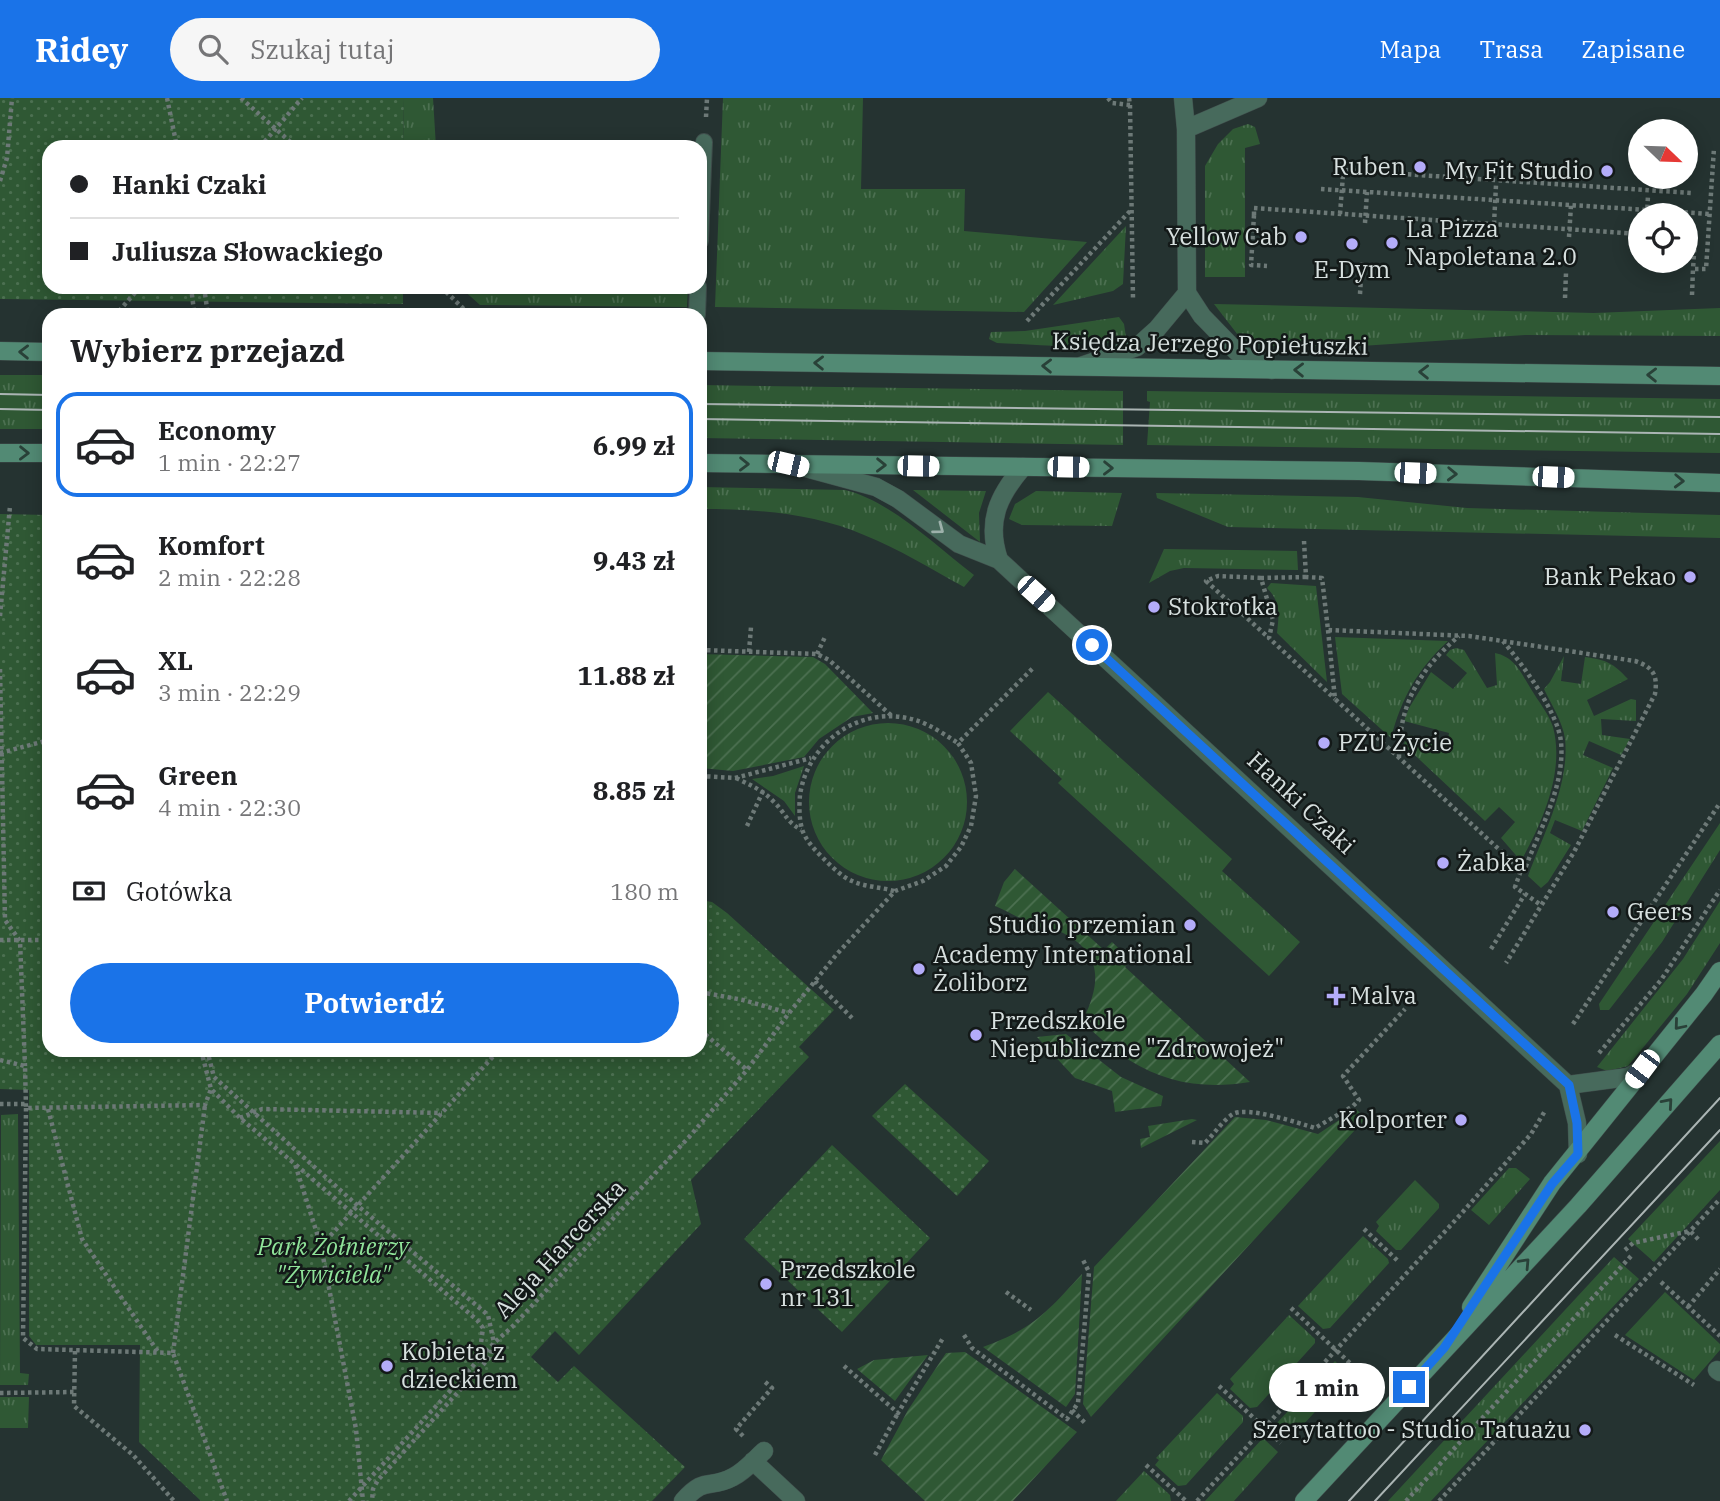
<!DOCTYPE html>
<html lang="pl">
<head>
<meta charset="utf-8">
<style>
  body { margin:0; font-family:"IBM Plex Serif",serif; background:#f6f6f6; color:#202124; height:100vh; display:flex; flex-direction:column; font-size:26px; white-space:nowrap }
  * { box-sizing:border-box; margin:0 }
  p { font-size:23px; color:#757577 }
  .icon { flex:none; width:38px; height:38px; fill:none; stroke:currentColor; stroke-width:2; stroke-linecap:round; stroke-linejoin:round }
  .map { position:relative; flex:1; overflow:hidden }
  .panel { position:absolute; left:42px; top:210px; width:665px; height:749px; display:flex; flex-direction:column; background:#fff; border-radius:21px; box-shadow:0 4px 18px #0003 }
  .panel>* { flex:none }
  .hud { position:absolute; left:42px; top:42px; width:665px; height:154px; border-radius:21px; box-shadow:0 4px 18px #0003; display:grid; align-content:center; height:154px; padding:0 28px; background:#fff }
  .needle { width:46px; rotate:113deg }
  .buttons { position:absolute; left:1628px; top:21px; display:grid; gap:14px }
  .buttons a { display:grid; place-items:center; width:70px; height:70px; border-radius:50%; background:#fff; box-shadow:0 4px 18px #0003; font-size:35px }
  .end { position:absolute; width:32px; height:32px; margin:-16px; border:9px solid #1a73e8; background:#fff; box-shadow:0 0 0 4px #fff }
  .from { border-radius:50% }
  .bubble { position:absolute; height:49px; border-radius:24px; background:#fff; box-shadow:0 4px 18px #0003; font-size:23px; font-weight:700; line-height:49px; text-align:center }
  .car { position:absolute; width:21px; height:42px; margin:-21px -10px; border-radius:9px; box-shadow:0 0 5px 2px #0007; background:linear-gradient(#fff 24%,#345 0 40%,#fff 0 76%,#345 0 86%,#fff 0) }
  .hud b { display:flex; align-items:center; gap:24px; height:66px; font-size:26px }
  .hud b+b { border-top:2px solid #e0e0e0 }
  .hud i { width:18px; height:18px; background:#202124 }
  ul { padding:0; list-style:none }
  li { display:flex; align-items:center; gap:21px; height:105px; margin:0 14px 10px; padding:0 14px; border:4px solid transparent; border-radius:21px }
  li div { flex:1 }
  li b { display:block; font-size:26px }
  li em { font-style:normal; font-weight:700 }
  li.active { border-color:#1a73e8 }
  li>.icon { width:63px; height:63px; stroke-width:1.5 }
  h2 { padding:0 28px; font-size:32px; line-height:84px }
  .pay { display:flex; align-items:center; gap:18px; height:77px; padding:0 28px; font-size:26px }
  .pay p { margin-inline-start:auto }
  .button { display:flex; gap:14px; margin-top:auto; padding:14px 28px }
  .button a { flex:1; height:80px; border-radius:42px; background:#1a73e8; color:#fff; font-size:28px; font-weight:700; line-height:80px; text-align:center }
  header { display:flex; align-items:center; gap:42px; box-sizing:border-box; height:98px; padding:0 35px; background:#1a73e8; color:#fff }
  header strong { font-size:33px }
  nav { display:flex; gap:38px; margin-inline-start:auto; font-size:24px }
  .search { width:490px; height:63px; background:#f6f6f6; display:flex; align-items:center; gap:18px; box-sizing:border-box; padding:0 24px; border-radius:38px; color:#757577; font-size:26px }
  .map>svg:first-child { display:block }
  .grass { fill:url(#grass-tufts) }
  .park { fill:url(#park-dots) }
  .garden { fill:url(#garden-furrows) }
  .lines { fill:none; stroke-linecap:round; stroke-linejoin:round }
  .lane-casing { stroke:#414f4d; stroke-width:18 }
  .street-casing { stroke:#414f4d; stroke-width:19 }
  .secondary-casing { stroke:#414f4d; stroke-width:19 }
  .path { stroke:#6d7977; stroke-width:4.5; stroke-dasharray:3.5 3.5; stroke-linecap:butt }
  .lane { stroke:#476a5c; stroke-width:16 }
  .street { stroke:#476a5c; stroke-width:18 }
  .secondary { stroke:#528a74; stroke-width:18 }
  .tram { stroke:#abb5b4; stroke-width:2 }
  .path-bridge { stroke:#6d7977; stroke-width:4.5; stroke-dasharray:3.5 3.5; stroke-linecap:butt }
  .oneway { stroke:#294138 }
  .oneway2 { stroke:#9db1ab }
  .route { stroke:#1a73e8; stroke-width:9 }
  .poi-dot { fill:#b4acf9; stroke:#131918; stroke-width:2.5 }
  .labels { text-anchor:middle; stroke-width:5; stroke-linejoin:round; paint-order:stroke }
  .poi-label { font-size:24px; fill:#d7e0df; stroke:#131918; text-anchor:start }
  .street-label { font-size:24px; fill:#d7e0df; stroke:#131918 }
  .park-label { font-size:24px; font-style:italic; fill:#8fe399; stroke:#131918 }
</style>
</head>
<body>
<header>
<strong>Ridey</strong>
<div class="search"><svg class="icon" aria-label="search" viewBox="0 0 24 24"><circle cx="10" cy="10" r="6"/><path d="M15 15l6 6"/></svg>Szukaj tutaj</div>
<nav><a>Mapa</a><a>Trasa</a><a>Zapisane</a></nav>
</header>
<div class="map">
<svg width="1720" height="1403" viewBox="0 0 1720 1403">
  <defs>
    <pattern id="grass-tufts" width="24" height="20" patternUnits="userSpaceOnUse" patternTransform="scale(1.75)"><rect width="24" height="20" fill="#2f5834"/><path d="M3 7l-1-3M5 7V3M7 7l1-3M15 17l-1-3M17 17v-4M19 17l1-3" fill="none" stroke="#4c7051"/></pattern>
    <pattern id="park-dots" width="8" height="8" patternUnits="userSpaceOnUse" patternTransform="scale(1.75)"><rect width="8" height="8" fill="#2f5834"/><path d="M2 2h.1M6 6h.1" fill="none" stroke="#4c7051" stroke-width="1.8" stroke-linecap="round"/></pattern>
    <pattern id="garden-furrows" width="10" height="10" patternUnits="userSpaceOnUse" patternTransform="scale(1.75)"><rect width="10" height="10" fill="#2f5834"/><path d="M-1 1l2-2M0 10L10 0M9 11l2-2" fill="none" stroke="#4c7051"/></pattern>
  </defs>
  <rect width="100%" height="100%" fill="#253331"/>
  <!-- grass -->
  <path class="grass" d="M404 0H433L436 49H403Z
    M723 0H863L861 91H965L964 133 1087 144 1024 214 715 209Z
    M1248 26 1255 29 1260 46 1245 50V179H1205V68L1218 46 1233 31Z
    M1126 128 1123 186 1113 193 1053 207Z
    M460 189H688L687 209 480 207Z
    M1214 206 1594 215 1720 210V238L1525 237 1361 248H1277L1253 246 1238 237Z
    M1119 219 1124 226 1126 239C1089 254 1036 246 997 245L989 241 991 234 1025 233Z
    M0 277H49V331H0Z
    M700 287 1123 293V347L700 340Z
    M1147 293 1720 301V355L1147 347 1150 304 1147 303Z
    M700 389 845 392C891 403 937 449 974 477L964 489C931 471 899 451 864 437 813 415 755 411 700 411Z
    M913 392 986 393 979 415 980 444Z
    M1036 393 1122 395 1112 428 1022 427 1009 421 1015 406Z
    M1156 395 1358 399 1467 410 1720 417V440L1228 429 1157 400Z
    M1164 451 1297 453 1298 472 1184 470 1170 473 1149 485Z
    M1271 485 1316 488 1327 584 1277 535C1279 517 1281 504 1267 490Z
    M1335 539 1448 543C1417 572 1402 599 1391 640L1342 596Z
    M1456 550 1464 552 1487 590 1497 587 1495 555C1515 559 1521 575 1531 591 1538 603 1549 616 1553 629 1565 674 1542 725 1521 763L1501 740 1515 724 1499 709 1485 723 1404 647 1406 637 1448 642 1449 635 1404 623 1409 610 1431 574 1453 591 1467 575 1446 557 1450 552Z
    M1564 558 1561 583 1581 586 1585 559C1607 562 1613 565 1628 581L1587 602 1594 618 1631 601 1636 602V623L1601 621 1602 637 1630 641 1621 657 1589 643 1583 657 1613 670 1582 733 1555 722 1550 735 1571 747 1548 784 1541 790 1528 778C1543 737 1570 686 1565 641 1563 624 1551 606 1544 591L1550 584Z
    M1048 594 1232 761 1222 773 1300 844 1269 878 1058 685 1062 681 1010 633Z
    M809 704a79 79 0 1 1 158 0a79 79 0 1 1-158 0Z
    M804 668 795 695V718L784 703 752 681 773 678Z
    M1720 725V752L1662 844 1609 912H1600L1599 906Z
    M1720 803V845L1687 896 1628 968 1607 973 1597 969 1683 861Z
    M18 1016 20 1275 29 1276 28 1287H0L1 1017Z
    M1720 1043V1092L1654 1164 1628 1141Z
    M1509 1070H1516L1530 1081 1489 1127 1471 1112Z
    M1415 1082 1439 1106V1110L1401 1152H1396L1376 1133 1379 1128 1376 1124Z
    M1363 1138 1388 1161 1389 1165 1330 1230 1323 1231 1298 1208Z
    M1614 1159 1639 1181 1431 1403H1388Z
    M1665 1194 1720 1246V1252L1694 1282 1625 1237Z
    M1289 1217 1315 1241V1245L1257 1309 1250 1310 1230 1291 1234 1286 1230 1281Z
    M1335 1263 1349 1277 1290 1341 1275 1327Z
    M1217 1295 1243 1318V1324L1186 1387 1178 1388 1155 1367 1159 1362 1156 1360Z
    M0 1299H29L28 1330H0Z
    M1263 1340 1278 1354 1234 1403H1205Z
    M1144 1373 1170 1397 1171 1403H1116Z"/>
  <!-- park -->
  <path class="park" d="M0 0H404L403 49H49V189H403V206L0 201Z
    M0 416 49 417V952H700V802L712 804 727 815 834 912 799 949 809 959 691 1082 701 1126 579 1257 555 1233 531 1259 558 1284 574 1268 685 1369 652 1403H201L139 1344 140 1247H36L29 1238V992L0 991Z
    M905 986 989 1063 957 1098 872 1018Z
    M832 1047 930 1140 842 1234 744 1141Z"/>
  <!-- garden -->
  <path class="garden" d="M700 556 813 559 825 566 873 615 852 619 819 641 804 659 733 673 700 670Z
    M1015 771 1104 852 1112 844 1131 862 1125 869 1250 984C1206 991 1167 986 1129 962 1112 952 1097 937 1082 924 1101 886 1104 855 1061 834 1054 831 1046 832 1040 829 1025 824 1010 814 995 808L1004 784Z
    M1066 936 1121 979 1163 998 1161 1008 1115 1014 1112 993 1075 980 1037 939Z
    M1356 1011 1366 1020 1091 1319 1083 1306 1094 1169 1235 1019 1266 1022 1318 1036Z
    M1192 1021 1197 1022 1141 1050 1140 1041 1150 1039 1148 1028Z
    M1082 1176 1075 1296 1066 1309 983 1249C1033 1231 1047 1214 1082 1176Z
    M965 1254 1077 1334 1013 1403H925L881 1362 908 1312 946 1255Z
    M928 1257 895 1303 857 1271 874 1262Z"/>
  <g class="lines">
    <!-- lane casing -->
    <g class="lane-casing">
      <path id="lane" d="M700 143 704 44
        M697 217 698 189"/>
    </g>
    <!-- street casing -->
    <g class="street-casing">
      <path id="street" d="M1183 0 1186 31 1187 195 1202 218 1237 254 1272 272
        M1186 31 1258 0
        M1081 268 1137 249 1157 231 1187 195
        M806 370 876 389 898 401 959 446 999 462 1568 987 1577 1025 1578 1056
        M999 462C986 424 998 398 1023 369
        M1568 987 1628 979 1642 971
        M1717 1272 1720 1274
        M753 1363 796 1403
        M683 1403C706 1377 709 1392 733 1379 745 1373 754 1362 764 1353"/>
    </g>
    <!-- secondary casing -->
    <g class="secondary-casing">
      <path id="secondary" d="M0 253 49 254
        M700 263 1720 278
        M0 355H49
        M700 365 1359 373 1720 385
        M1471 1209 1552 1085 1704 896 1720 873
        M1304 1403 1578 1108 1720 946"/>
    </g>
    <!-- path -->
    <path class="path" d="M167 0 177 49
      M241 0 296 49
      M1108 0 1112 5 1130 7 1129 0
      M1130 7 1133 201
      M706 19 707 0
      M260 49 302 0
      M1343 77V72L1691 95
      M0 83 7 60 12 0
      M1321 91 1710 116
      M1254 117 1251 167 1267 168
      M1365 125 1367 94
      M1569 139 1571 107
      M1685 139 1695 140 1693 171
      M191 189 194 213
      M204 189 208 217
      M441 189 470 217
      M1360 196 1362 162
      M1692 197 1693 171H1706L1714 50
      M1565 200 1566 175
      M119 213 140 189
      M1027 223 1131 112
      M1304 443 1306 479 1322 480 1328 532 1469 538 1635 563C1653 569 1658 577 1655 596L1574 754 1506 865
      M1306 479 1261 480 1273 522 1269 540 1335 601
      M1261 480 1218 478 1206 483 1269 540
      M0 518 10 408
      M1328 532 1335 601 1503 755 1520 775 1515 789 1541 807
      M1503 543C1522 566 1558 614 1561 644 1565 687 1541 729 1526 768L1520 775
      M700 552 817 556 829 562 893 619
      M749 554 751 529
      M817 556 825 539
      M0 571 5 822 20 843 25 968
      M0 655 49 642
      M1399 660C1399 606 1419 572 1459 538
      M700 678 735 680 811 660
      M736 680C750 687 763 692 774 704 786 716 785 722 801 732
      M747 728 763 693
      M894 793C881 789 865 789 852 783 842 779 831 768 823 760 815 752 808 745 803 734 799 723 799 709 800 697 808 643 861 606 915 622 930 626 945 637 958 645
      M0 842H49
      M1491 851 1525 796
      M815 883 852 920
      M700 894 743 902 789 915
      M1573 926 1720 705
      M700 932 747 972
      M201 952 211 991 240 1020 295 1066 321 1148 356 1331 363 1403
      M207 952 214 979 358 1108 488 1217 494 1245 490 1259 378 1382 373 1391 372 1403
      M1599 955 1661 882 1720 792
      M0 962 25 968 26 1010 205 1007 211 991
      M0 1006H25
      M26 1010 23 1240 37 1251 173 1255 227 1403
      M48 1011 82 1141 158 1254
      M240 1020 262 1011 442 1015
      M1192 1044 1205 1045C1214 1036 1223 1022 1233 1016 1247 1008 1299 1025 1315 1030L1353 1008 1359 1002 1343 978 1405 911
      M296 1067 477 1222 483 1230 479 1260
      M1364 1131 1399 1164
      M321 1148 499 952
      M1625 1152 1633 1145 1690 1133 1700 1143
      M1661 1184 1720 1238
      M1006 1194 1031 1212
      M1688 1209 1720 1171
      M1291 1210 1353 1268
      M964 1237 972 1250 1067 1321 1078 1305 1089 1174 1082 1160
      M1615 1237 1694 1287
      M75 1253 74 1308 133 1357 174 1403
      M173 1255 205 1007
      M844 1268 898 1315 943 1240
      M1219 1288 1281 1345
      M0 1295 74 1294
      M1072 1312 1085 1325
      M743 1338 736 1331 772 1290 763 1282
      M875 1357 898 1315
      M1146 1367 1186 1403
      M349 1403 494 1245 513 1228 689 1039 747 972 789 915 837 856 895 793 923 783 946 768 961 749 971 728 976 698 971 665 958 645 1034 569
      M1197 1403 1461 1116 1531 1036 1545 1013
      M1406 1403 1632 1157
      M1439 1403 1720 1101"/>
    <!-- lane -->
    <use href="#lane" class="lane"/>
    <!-- street -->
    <use href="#street" class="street"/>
    <!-- secondary -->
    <use href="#secondary" class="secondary"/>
    <!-- tram -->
    <path class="tram" d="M0 296 49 297
      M700 306 1720 319
      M0 311 49 312
      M700 321 1720 336
      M1349 1403 1720 1000
      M1375 1403 1720 1032"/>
    <!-- path-bridge -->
    <path class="path-bridge" d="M1340 116 1343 77
      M1254 117V110L1640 136
      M1647 117 1648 97
      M1494 126 1496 87"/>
  </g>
  <!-- one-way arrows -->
  <defs><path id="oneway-chevron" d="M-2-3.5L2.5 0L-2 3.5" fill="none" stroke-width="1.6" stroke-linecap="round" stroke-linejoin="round" transform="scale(1.75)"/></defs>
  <g class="oneway">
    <use href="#oneway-chevron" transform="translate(24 254) rotate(-179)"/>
    <use href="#oneway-chevron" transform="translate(819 265) rotate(-179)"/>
    <use href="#oneway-chevron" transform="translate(1047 268) rotate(-179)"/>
    <use href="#oneway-chevron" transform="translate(1299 272) rotate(-179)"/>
    <use href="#oneway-chevron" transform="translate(1424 274) rotate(-179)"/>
    <use href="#oneway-chevron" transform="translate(1652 277) rotate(-179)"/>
    <use href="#oneway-chevron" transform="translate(24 355) rotate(1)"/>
    <use href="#oneway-chevron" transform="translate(744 366) rotate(1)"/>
    <use href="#oneway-chevron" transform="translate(881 367) rotate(1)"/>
    <use href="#oneway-chevron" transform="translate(1108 370) rotate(1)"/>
    <use href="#oneway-chevron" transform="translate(1452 376) rotate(2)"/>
    <use href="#oneway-chevron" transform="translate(1679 383) rotate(2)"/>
    <use href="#oneway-chevron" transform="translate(1679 927) rotate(130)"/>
    <use href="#oneway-chevron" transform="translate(1668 1005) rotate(-49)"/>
    <use href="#oneway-chevron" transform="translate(1525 1165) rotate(-47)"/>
  </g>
  <use class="oneway2" href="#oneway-chevron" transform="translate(939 431) rotate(37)"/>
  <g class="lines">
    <!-- route -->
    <path class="route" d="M1092 547 1569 987 1577 1025 1578 1056 1552 1086 1444 1250 1409 1289"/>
  </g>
  <!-- markers -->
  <g class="poi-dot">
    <circle cx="1420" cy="69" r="7"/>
    <circle cx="1607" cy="73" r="7"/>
    <circle cx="1301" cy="139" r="7"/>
    <circle cx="1392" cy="145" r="7"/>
    <circle cx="1352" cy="146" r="7"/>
    <circle cx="1690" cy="479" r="7"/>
    <circle cx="1154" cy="509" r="7"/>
    <circle cx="1324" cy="645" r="7"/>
    <circle cx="1443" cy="765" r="7"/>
    <circle cx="1613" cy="814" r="7"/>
    <circle cx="1190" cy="827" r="7"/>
    <circle cx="919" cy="871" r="7"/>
    <path d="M1332.5 887.5h7v7h7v7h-7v7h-7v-7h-7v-7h7z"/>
    <circle cx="976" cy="937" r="7"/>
    <circle cx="1461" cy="1022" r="7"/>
    <circle cx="766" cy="1186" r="7"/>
    <circle cx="387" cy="1268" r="7"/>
    <circle cx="1585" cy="1332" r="7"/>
  </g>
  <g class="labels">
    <!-- poi labels -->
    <g class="poi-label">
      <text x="1406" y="77" text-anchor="end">Ruben</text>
      <text x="1593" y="81" text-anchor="end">My Fit Studio</text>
      <text x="1406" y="139">La Pizza<tspan x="1406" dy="28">Napoletana 2.0</tspan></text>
      <text x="1287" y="147" text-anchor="end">Yellow Cab</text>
      <text x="1352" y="180" text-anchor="middle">E-Dym</text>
      <text x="1676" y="487" text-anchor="end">Bank Pekao</text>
      <text x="1168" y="517">Stokrotka</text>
      <text x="1338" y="653">PZU Życie</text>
      <text x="1457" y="773">Żabka</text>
      <text x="1627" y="822">Geers</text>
      <text x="1176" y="835" text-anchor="end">Studio przemian</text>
      <text x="933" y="865">Academy International<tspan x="933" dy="28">Żoliborz</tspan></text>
      <text x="1350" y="906">Malva</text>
      <text x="990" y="931">Przedszkole<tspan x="990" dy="28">Niepubliczne "Zdrowojeż"</tspan></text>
      <text x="1447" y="1030" text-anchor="end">Kolporter</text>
      <text x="780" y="1180">Przedszkole<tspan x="780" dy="28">nr 131</tspan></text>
      <text x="401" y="1262">Kobieta z<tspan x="401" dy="28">dzieckiem</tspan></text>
      <text x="1571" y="1340" text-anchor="end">Szerytattoo - Studio Tatuażu</text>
    </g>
    <!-- street labels -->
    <g class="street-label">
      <text transform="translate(1210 246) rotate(1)" y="8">Księdza Jerzego Popiełuszki</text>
      <text transform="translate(1301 705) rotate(43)" y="8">Hanki Czaki</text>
      <text transform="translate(560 1151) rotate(-47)" y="8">Aleja Harcerska</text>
    </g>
    <!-- park labels -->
    <g class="park-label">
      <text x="333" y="1157">Park Żołnierzy<tspan x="333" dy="28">"Żywiciela"</tspan></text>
    </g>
  </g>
</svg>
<div class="buttons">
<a><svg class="needle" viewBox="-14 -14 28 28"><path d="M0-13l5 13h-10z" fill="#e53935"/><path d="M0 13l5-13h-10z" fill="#757577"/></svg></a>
<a><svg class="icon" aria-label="locate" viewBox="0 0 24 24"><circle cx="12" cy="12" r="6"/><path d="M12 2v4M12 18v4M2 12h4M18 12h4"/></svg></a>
</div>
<i class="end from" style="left:1092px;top:547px"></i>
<i class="end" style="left:1409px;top:1289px"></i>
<div class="bubble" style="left:1269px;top:1265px;width:116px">1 min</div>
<i class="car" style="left:788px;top:366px;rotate:103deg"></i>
<i class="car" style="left:918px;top:368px;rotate:91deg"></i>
<i class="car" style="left:1068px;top:369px;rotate:91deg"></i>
<i class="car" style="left:1415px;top:375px;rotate:92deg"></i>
<i class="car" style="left:1553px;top:379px;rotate:92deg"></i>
<i class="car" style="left:1036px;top:496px;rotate:132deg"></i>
<i class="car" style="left:1642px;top:971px;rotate:217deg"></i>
<div class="hud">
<b><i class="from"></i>Hanki Czaki</b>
<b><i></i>Juliusza Słowackiego</b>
</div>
<section class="panel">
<h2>Wybierz przejazd</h2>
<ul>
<li class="active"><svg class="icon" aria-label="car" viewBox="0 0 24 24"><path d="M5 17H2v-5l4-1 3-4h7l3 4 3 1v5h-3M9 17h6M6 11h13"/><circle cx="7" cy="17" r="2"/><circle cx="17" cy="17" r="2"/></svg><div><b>Economy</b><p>1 min · 22:27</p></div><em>6.99 zł</em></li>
<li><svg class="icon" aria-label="car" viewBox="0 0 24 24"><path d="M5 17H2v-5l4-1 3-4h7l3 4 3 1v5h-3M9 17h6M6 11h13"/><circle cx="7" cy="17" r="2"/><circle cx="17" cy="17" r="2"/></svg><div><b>Komfort</b><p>2 min · 22:28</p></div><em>9.43 zł</em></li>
<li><svg class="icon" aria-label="car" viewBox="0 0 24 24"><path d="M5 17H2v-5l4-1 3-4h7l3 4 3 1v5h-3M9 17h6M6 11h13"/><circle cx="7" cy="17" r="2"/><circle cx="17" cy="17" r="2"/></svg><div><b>XL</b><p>3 min · 22:29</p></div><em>11.88 zł</em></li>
<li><svg class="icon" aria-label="car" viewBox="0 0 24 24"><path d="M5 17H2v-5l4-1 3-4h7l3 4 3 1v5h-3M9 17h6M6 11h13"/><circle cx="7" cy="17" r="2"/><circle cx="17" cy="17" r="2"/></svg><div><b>Green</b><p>4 min · 22:30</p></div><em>8.85 zł</em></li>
</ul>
<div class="pay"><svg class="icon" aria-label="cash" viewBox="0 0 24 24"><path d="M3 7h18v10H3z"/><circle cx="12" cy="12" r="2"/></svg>Gotówka<p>180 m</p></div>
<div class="button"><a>Potwierdź</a></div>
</section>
</div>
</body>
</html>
